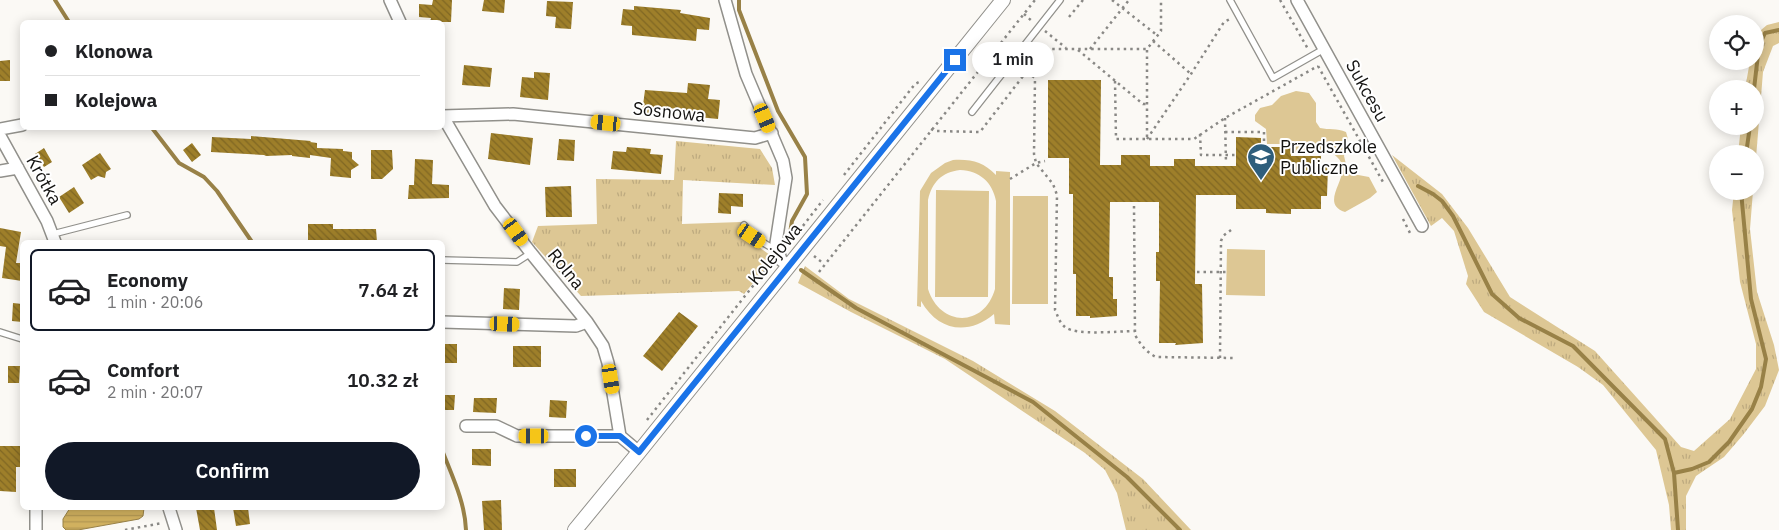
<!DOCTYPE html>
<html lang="en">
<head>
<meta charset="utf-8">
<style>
  body { margin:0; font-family:"IBM Plex Sans",sans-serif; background:#f6f6f6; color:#202124; height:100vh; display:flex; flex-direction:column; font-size:19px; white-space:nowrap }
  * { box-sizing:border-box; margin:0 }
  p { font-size:16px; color:#757577 }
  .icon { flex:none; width:28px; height:28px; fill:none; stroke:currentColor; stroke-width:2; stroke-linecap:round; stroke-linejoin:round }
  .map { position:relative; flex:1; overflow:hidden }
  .details { position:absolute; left:20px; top:240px; width:425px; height:270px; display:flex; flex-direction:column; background:#fff; border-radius:8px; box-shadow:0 2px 12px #0003 }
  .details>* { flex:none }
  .hud { position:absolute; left:20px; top:20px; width:425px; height:110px; border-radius:8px; box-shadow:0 2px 12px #0003; display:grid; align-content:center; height:110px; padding:0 25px; background:#fff }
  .controls { position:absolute; left:1709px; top:15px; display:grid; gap:10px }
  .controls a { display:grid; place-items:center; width:55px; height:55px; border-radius:50%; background:#fff; box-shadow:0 2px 12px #0003; font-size:25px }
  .end { position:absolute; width:22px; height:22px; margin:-11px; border:6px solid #1a73e8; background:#fff; box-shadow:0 0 0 2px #fff }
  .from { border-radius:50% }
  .bubble { position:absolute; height:35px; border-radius:18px; background:#fff; box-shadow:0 2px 12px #0003; font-size:16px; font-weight:600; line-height:35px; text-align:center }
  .car { position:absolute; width:15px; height:30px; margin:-15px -8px; border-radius:6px; box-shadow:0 0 4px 1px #0007; background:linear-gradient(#f5c518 24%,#345 0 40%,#f5c518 0 76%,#345 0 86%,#f5c518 0) }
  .hud b { display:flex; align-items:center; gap:18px; height:48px; font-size:19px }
  .hud b+b { border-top:1px solid #e0e0e0 }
  .hud i { width:12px; height:12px; background:#202124 }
  ul { padding:9px 0 0; list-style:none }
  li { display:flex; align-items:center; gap:15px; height:82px; margin:0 10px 8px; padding:0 15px; border:2px solid transparent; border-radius:8px }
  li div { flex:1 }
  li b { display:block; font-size:19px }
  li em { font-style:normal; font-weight:600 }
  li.active { border-color:#111827 }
  li>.icon { width:45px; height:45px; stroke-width:1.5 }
  .cta { display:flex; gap:10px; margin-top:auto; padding:10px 25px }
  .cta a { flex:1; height:58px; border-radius:30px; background:#111827; color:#fff; font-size:20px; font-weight:600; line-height:58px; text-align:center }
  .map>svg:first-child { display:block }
  .grass { fill:url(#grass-tufts) }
  .green { fill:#ddc794; fill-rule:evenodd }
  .water { fill:url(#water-rules); stroke:#988147 }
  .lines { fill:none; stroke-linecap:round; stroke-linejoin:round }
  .stream { stroke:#988147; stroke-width:4 }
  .building { fill:url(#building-back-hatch) }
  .service-casing { stroke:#91908b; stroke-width:8 }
  .minor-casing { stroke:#91908b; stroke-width:14 }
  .tertiary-casing { stroke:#91908b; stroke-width:16 }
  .path { stroke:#898885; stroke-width:2.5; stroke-dasharray:2.5 4; stroke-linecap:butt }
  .service { stroke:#fff; stroke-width:5.5 }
  .minor { stroke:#fff; stroke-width:11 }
  .tertiary { stroke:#fff; stroke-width:14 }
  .route { stroke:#1a73e8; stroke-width:6 }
  .labels { text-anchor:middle; stroke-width:4; stroke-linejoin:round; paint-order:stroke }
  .street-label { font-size:18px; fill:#131210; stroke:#fff }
  .poi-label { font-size:18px; fill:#131210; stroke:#fff; text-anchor:start }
</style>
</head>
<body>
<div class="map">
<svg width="1779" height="530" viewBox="0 0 1779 530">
  <defs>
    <pattern id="grass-tufts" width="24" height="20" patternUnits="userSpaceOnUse" patternTransform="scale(1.25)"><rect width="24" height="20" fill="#ddc794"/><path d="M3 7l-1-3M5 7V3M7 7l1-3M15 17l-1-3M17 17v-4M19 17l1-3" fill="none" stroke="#bdaa7f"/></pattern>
    <pattern id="water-rules" width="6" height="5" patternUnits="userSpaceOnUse" patternTransform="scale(1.25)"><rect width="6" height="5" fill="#d1b15f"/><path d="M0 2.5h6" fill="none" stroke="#b39752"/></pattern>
    <pattern id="building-back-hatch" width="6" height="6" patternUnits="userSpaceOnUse" patternTransform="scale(1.25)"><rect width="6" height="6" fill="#9e7f2a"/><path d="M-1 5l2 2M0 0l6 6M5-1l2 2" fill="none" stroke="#806723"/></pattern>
  </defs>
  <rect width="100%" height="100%" fill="#fbf9f5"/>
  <!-- grass -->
  <path class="grass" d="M1779 22V43L1773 46 1763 72 1755 170V154H1738L1741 126H1755V89H1745L1750 61H1755V35L1767 25Z
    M676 141 760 149 772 168 775 185 683 180 682 224 741 222 752 242 774 258 744 294 739 291 581 296 532 242 538 226 597 224 596 179 674 180Z
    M1392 155 1442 194 1468 228 1510 297 1595 351 1681 447 1694 451 1730 419 1756 369V344L1740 282 1732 210 1734 191H1753L1750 229 1757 292 1774 345 1779 370 1765 406 1743 435 1724 457 1696 476 1686 496V530H1671L1669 505 1656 450 1603 385 1578 367 1484 312 1466 284 1468 276 1454 231 1442 218 1431 226Z
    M805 266 849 299 973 361 1055 411 1143 479 1191 530H1126L1117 493 1105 470 1085 453 945 359 851 312 798 283Z"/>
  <!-- green -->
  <path class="green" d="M1296 91 1309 93 1316 103V122L1320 128C1329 130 1337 128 1346 132L1348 139 1344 156 1347 168 1353 174 1369 177 1377 192 1370 198 1345 212C1316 202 1356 174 1337 157 1334 154 1331 152 1327 151 1317 150 1305 152 1295 152L1294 144H1267L1266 129 1255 121V115L1260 108 1272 105 1281 96Z
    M953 160C972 159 983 162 996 175V171L1010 172V325L995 324 994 314C968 336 938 331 921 301V307L917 306 920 191 931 173 945 163ZM960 170C980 171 992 182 996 201L995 289C984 328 940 327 928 289V200C932 182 942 172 960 170Z
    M936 190 989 191 988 297H935Z
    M1013 196H1048V304H1012Z
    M1227 249 1265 250V296L1226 295Z"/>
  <!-- water -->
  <path class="water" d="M70 508H144L143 516 139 519 78 530H66L63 527V519Z"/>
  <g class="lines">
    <!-- stream -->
    <path class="stream" d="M55 0 69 22
      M739 0V10L778 111 805 157 807 194 792 221 790 233
      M1754 89 1759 46 1765 33 1779 30
      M152 128 179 163 204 177 217 191 252 242
      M1746 154 1750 126
      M1418 186 1433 194 1442 201 1453 216 1492 294 1519 318 1573 346 1665 439 1674 473 1678 530
      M801 270 856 308 1033 402 1127 477 1180 530
      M442 450C452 476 465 502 466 530
      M1674 473 1692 469 1709 462 1729 442 1752 409 1761 387 1766 359 1751 299 1741 191"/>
  </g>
  <!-- building -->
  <path class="building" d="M433 0H452L451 22H430L431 18 419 17V4L432 5Z
    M484 0H505L504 13 482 11Z
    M547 1 573 2 571 29 555 28 556 17 546 16Z
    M634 6 681 10 680 13 710 18 709 30 697 29 696 41 632 35V26L621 25 623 9 634 10Z
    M10 60V81H0V61Z
    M464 65 492 68 490 87 462 85Z
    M534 72 550 73 548 100 520 97 522 77 534 78Z
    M1048 80H1101L1100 165H1121V155H1150V166H1174V159H1195V166H1236V137L1261 138V147H1291V156H1321V167H1328L1327 196H1321V209H1291V214L1266 213V209H1236V195H1196L1195 284H1202L1203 343 1175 345 1176 343H1159L1160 281H1156V252H1159V202H1110L1109 277H1113V299H1117V316L1090 318V316H1076V274H1073V194H1069V158H1048Z
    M688 83 710 85 708 99 720 100 718 119 698 117 699 115 685 113V110L660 107 659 114 642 113 645 90 687 93Z
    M491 133 533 138 530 165 488 159Z
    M251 136 311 141 310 142 317 143V148L343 149V151L352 152V159L359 165 351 170V178L330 176 331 158 310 155V158L292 156V155L266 156 264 155 211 152 212 137 251 139Z
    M559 139 575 140 574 161 557 160Z
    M192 143 201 155 192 162 183 150Z
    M627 147 651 149 650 154 663 155 661 174 611 169 613 151 626 152Z
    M44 148 52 162 44 167 35 154Z
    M371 150H392L393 169 382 179H371Z
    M100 153 111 169 106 172 105 178 98 176 91 180 82 165Z
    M415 159 433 160 432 184 449 185V198L408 199 409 185H414Z
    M571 186 572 217H546L545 187Z
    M74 187 84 203 69 213 59 197Z
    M719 193 743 194V207L731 206V214L718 213Z
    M308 224H333V229H376L377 242H308Z
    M0 228 21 232 16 263H22V281L2 278 6 247 0 246Z
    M504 288 520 289 519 310 503 309Z
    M13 303 22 304V322L12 321Z
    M679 312 698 326 662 371 643 356Z
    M442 344H457V363H442Z
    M513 346H541V367H513Z
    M8 366H20L19 383H8Z
    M442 395H455L454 410H442Z
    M474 398H497L496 413 473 412Z
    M550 400 567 401 566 418 549 417Z
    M0 446H22V467H16V492L0 491Z
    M472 449H491V466L472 465Z
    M554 469H576V487H554Z
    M501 500 502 530H484L482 501Z
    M196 508H214L217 530H200Z
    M233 508H248L250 524 236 526Z"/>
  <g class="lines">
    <!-- service casing -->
    <g class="service-casing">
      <path id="service" d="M1230 0 1273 78 1324 49
        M972 112 1060 0
        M744 225C753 237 763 244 777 250
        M53 234 127 215
        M442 260 517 262 531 253
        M0 332 22 339"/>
    </g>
    <!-- minor casing -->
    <g class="minor-casing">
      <path id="minor" d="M390 0 400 22
        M725 0 746 74 783 161 786 178 776 243 781 260 789 266
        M1297 0 1422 226
        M442 115 495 206 531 253 587 322 603 346 608 363 620 436 639 452
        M442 116 513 114 755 138 772 133
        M0 129 22 125
        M0 136 47 221 55 242
        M0 171 18 168
        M442 322 576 326 587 322
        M466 426H496L517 436H620
        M36 508V530
        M169 508 176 530"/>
    </g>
    <!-- tertiary casing -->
    <g class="tertiary-casing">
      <path id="tertiary" d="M575 530 639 452 1003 0"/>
    </g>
    <!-- path -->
    <path class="path" d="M1112 0 1158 36
      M1280 0 1308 49
      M1024 14 1033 22
      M1069 17 1083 0
      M1045 31 1066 48
      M1153 41 1191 74
      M1090 49 1129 0
      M1078 50 1143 104H1147
      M1318 66 1383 182
      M1027 72 1035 78 1034 154 1036 163 1053 184 1057 195 1055 310C1058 316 1059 322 1065 327 1076 336 1119 331 1135 331
      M1115 81 1116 139H1194L1225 118 1318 66
      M1225 118 1226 163
      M931 129 935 131 980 132 1044 49H1147
      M1225 132H1264V145
      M1200 134 1201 155H1236
      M1147 137V49L1161 31V0
      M1147 139 1191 74 1224 22 1230 19
      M844 175 915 84 919 82
      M1010 179 1036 163 1045 161
      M1134 206 1135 335C1141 345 1146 352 1156 357L1235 358
      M1403 219 1410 233
      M799 231 823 200
      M814 256 824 264
      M819 272 1035 0
      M1197 272H1227
      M1220 358 1221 241 1223 236 1231 230
      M647 420 771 263
      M125 530 162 523"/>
    <!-- service -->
    <use href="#service" class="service"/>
    <!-- minor -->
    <use href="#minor" class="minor"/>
    <!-- tertiary -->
    <use href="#tertiary" class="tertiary"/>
  </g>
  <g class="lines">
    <!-- route -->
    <path class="route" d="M586 436H620L639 452 955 60"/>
  </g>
  <!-- icons -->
  <defs>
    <g id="school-pin" transform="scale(1.4375)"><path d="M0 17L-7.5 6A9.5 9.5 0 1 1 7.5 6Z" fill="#2e5e7c" stroke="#fff"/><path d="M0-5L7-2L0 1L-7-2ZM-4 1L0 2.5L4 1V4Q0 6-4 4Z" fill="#fff"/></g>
  </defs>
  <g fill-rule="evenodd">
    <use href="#school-pin" x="1261" y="157"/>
  </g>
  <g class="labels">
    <!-- street labels -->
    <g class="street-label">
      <text transform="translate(1367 91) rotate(61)" y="6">Sukcesu</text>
      <text transform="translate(669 112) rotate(6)" y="6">Sosnowa</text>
      <text transform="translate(44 180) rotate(61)" y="6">Krótka</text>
      <text transform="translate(775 254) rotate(-51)" y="6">Kolejowa</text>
      <text transform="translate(566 269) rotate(51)" y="6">Rolna</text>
    </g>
    <!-- poi labels -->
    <g class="poi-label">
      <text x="1280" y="153">Przedszkole<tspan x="1280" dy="21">Publiczne</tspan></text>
    </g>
  </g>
</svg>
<div class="controls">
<a><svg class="icon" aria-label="locate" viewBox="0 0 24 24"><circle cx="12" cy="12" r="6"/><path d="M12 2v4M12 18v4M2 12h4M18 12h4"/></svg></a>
<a>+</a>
<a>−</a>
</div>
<i class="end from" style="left:586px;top:436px"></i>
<i class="end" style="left:955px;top:60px"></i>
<div class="bubble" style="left:972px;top:42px;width:82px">1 min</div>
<i class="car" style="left:765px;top:118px;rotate:157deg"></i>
<i class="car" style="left:606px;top:123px;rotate:276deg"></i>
<i class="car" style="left:516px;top:232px;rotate:144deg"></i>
<i class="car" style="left:752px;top:236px;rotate:124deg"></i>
<i class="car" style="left:505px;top:324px;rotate:92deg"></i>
<i class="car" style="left:611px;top:379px;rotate:171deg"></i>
<i class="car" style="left:534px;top:436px;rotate:270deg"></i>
<div class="hud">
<b><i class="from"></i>Klonowa</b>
<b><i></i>Kolejowa</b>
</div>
<section class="details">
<ul>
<li class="active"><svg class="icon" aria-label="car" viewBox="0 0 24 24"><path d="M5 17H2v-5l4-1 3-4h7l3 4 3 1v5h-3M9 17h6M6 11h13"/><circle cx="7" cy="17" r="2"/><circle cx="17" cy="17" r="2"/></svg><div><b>Economy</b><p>1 min · 20:06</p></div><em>7.64 zł</em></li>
<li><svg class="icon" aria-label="car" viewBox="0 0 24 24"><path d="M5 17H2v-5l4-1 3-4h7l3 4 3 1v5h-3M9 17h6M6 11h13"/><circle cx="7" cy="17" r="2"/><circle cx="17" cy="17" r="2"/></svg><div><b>Comfort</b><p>2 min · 20:07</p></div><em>10.32 zł</em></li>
</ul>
<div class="cta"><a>Confirm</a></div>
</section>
</div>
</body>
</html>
